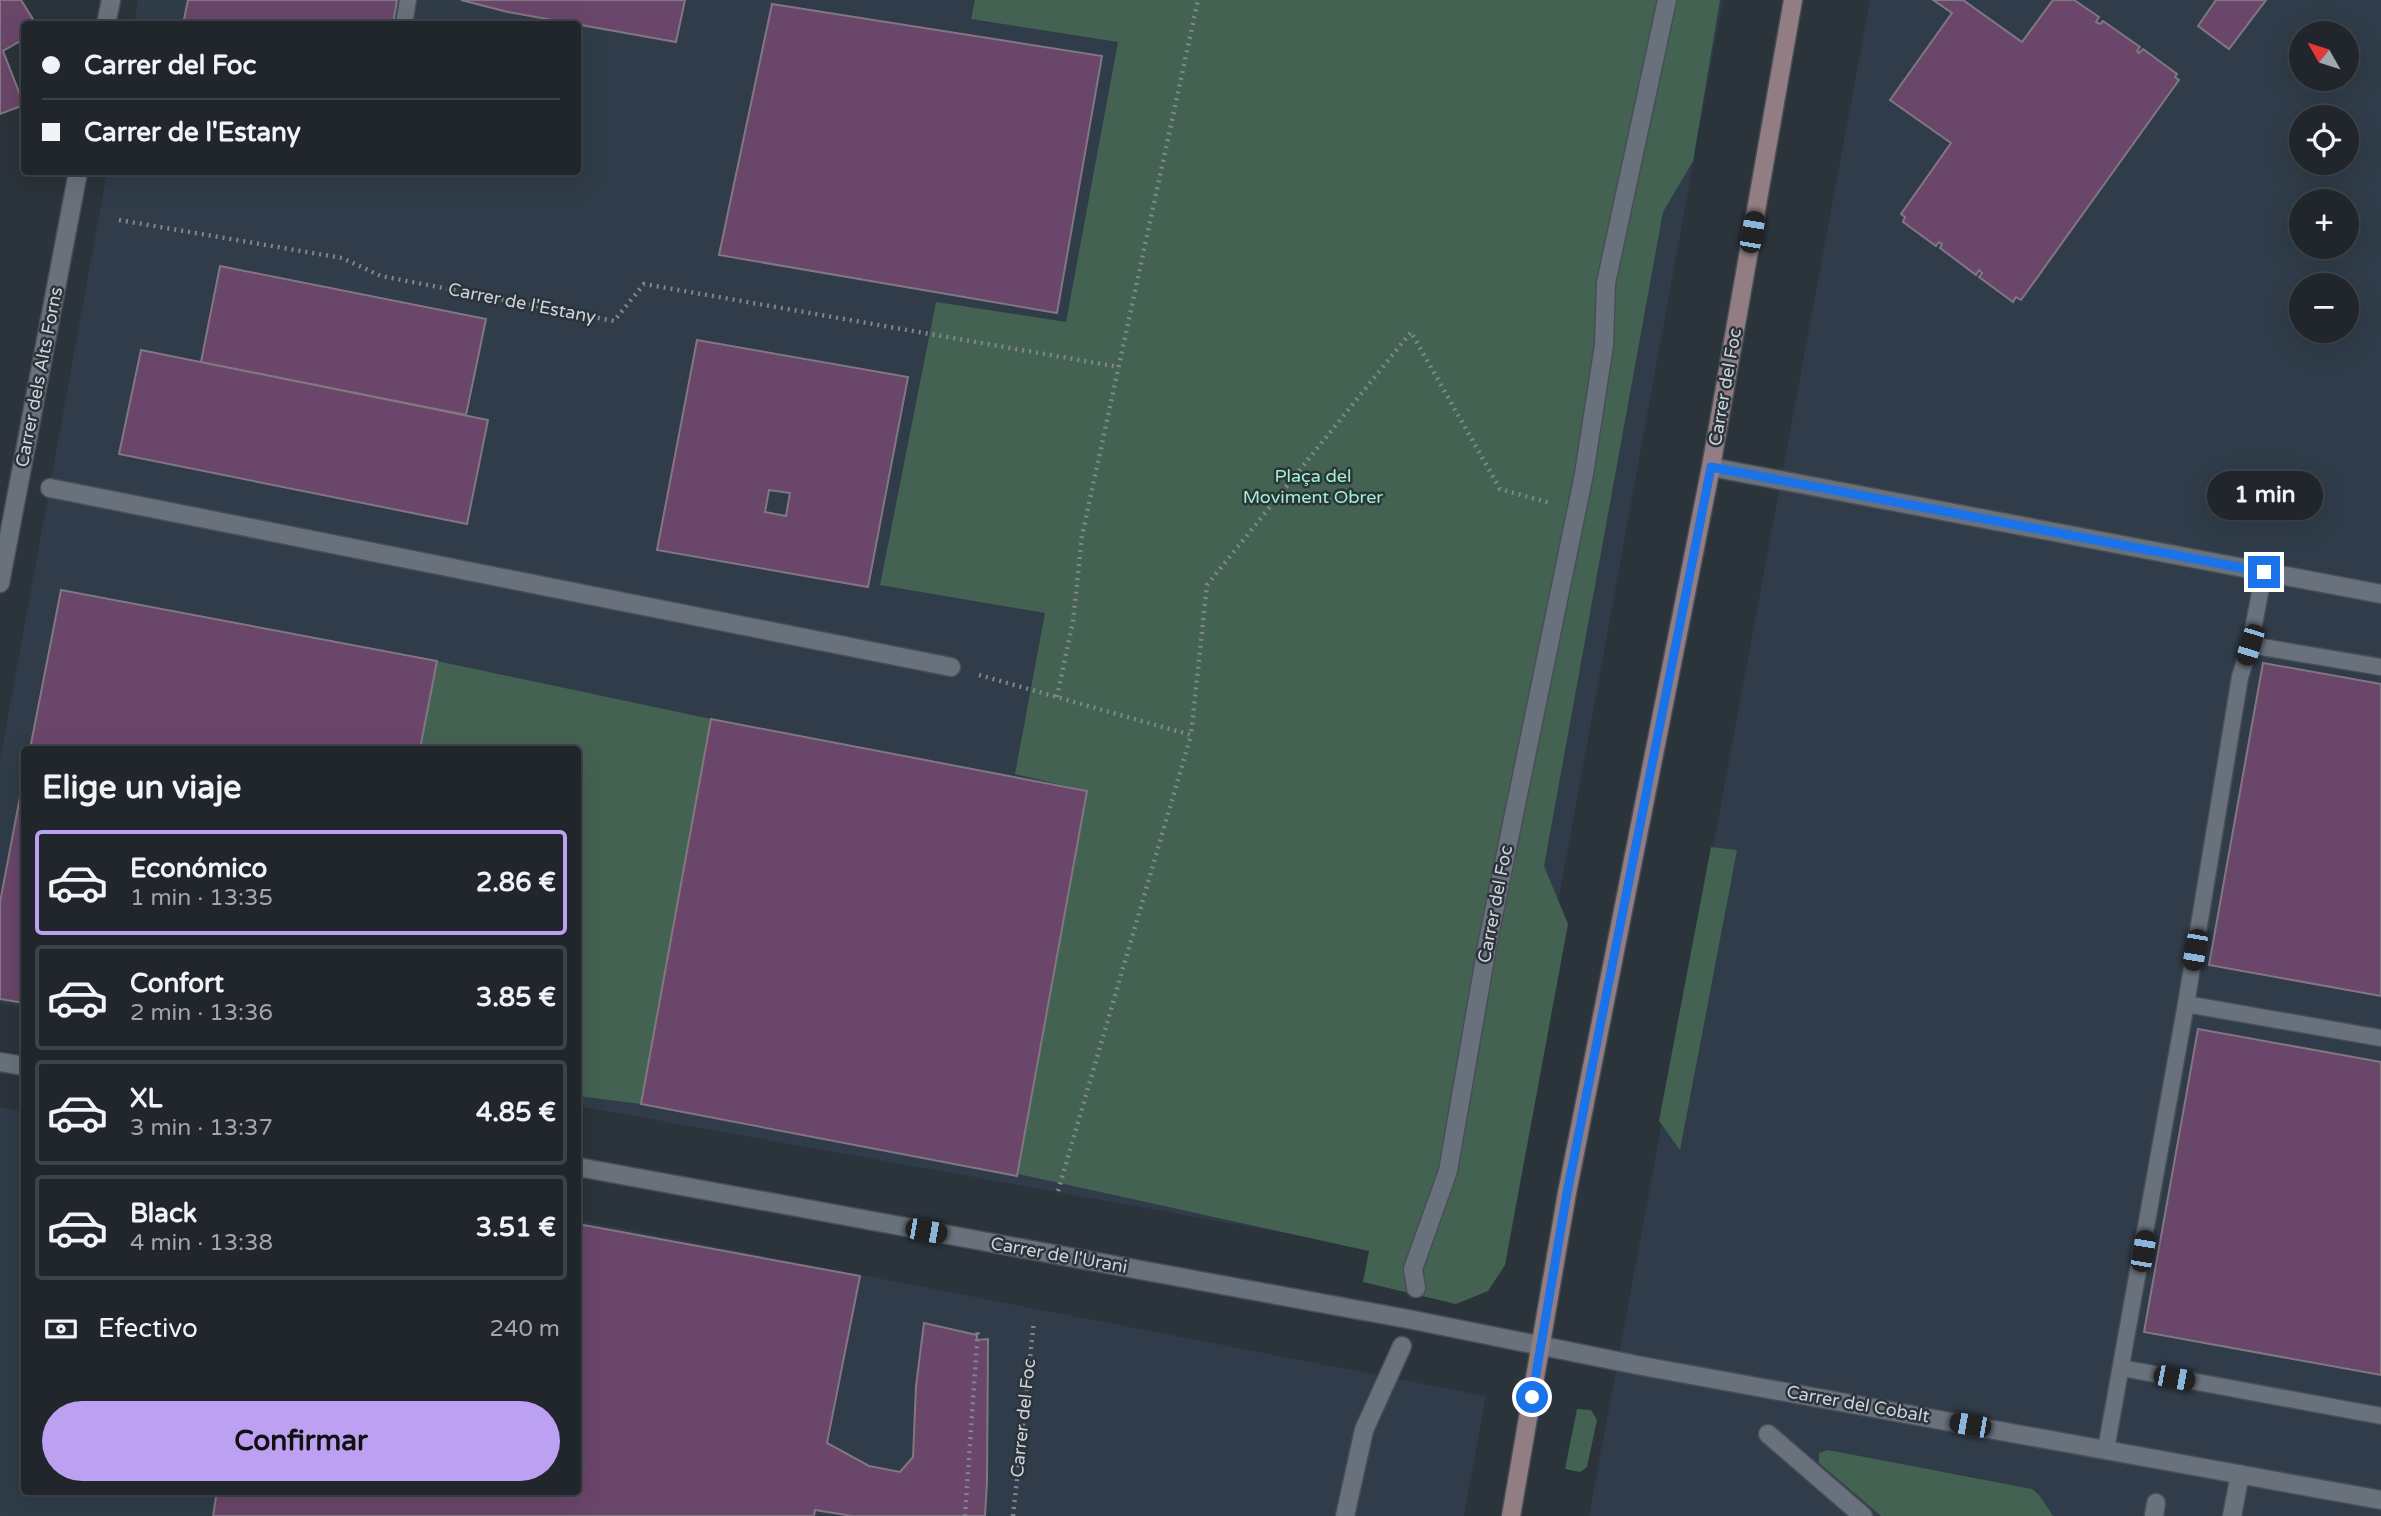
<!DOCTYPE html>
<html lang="es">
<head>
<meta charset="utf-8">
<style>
  body { margin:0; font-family:"Varela Round",sans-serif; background:#282e34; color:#f1f3f6; height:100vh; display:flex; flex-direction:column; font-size:26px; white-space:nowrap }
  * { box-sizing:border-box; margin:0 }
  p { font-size:23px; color:#a2a5a9 }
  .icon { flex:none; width:38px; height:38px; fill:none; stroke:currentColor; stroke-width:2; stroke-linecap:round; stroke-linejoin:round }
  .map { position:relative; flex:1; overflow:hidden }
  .panel { position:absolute; left:21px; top:746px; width:560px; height:749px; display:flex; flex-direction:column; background:#20262c; border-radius:7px; box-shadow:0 7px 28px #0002,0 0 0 2px #3d4348 }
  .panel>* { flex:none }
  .hud { position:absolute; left:21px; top:21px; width:560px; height:154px; border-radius:7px; box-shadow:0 7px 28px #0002,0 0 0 2px #3d4348; display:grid; align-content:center; height:154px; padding:0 21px; background:#20262c }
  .needle { width:46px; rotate:309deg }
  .tools { position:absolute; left:2289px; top:21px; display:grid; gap:14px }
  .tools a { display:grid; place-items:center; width:70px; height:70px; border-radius:50%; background:#20262c; box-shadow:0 7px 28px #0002,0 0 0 2px #3d4348; font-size:35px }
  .end { position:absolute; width:32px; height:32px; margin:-16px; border:9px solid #1a73e8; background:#fff; box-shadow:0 0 0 4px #fff }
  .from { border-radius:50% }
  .bubble { position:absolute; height:49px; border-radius:24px; background:#20262c; box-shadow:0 7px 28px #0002,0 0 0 2px #3d4348; font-size:23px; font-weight:700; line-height:49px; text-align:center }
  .car { position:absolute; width:21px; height:42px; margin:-21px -10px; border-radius:9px; box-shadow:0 0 5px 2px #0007; background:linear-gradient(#222 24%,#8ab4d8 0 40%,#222 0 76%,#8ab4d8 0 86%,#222 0) }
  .hud b { display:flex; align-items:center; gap:24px; height:66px; font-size:26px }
  .hud b+b { border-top:2px solid #3d4348 }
  .hud i { width:18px; height:18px; background:#f1f3f6 }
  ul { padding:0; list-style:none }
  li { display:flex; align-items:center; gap:21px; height:105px; margin:0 14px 10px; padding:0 7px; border:4px solid #3d4348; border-radius:7px }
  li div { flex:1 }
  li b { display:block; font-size:26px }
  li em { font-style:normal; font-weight:700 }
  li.active { border-color:#bca0f2 }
  li>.icon { width:63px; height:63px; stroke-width:1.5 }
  h2 { padding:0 21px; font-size:32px; line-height:84px }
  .pay { display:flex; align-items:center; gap:18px; height:77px; padding:0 21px; font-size:26px }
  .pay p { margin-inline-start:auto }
  .button { display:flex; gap:14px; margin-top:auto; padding:14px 21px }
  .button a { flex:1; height:80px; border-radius:42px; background:#bca0f2; color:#111; font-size:28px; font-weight:700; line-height:80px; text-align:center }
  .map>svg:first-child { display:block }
  .built { fill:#303c49; fill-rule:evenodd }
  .green { fill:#446252 }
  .building { fill:#6a466a; stroke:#807780; stroke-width:2; fill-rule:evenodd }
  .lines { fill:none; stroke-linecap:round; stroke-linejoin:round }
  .lane-casing { stroke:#484e56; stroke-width:19 }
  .street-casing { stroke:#484e56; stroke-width:21 }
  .secondary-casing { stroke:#484e56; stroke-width:21 }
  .path { stroke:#80868d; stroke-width:4.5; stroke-dasharray:2 5; stroke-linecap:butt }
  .lane { stroke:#69727c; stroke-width:16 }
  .street { stroke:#69727c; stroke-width:18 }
  .secondary { stroke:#927e82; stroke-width:18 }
  .route { stroke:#1a73e8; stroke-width:9 }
  .labels { text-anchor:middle; stroke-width:5; stroke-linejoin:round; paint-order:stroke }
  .street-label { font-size:18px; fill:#d0d4da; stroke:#2b333b }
  .park-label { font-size:18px; fill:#a0f4c8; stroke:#2b333b }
</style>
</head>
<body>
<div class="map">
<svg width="2381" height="1516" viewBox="0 0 2381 1516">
  <rect width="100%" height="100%" fill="#2b333b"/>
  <!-- built -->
  <path class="built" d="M138 0H1723L1491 1270 578 1106V749H24V1007L0 1003V760L107 172H578V24H134Z
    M1870 0H2381V1516H1589ZM2301 33H2347V79H2301ZM2301 117H2347V163H2301ZM2301 201H2347V247H2301ZM2301 285H2347V331H2301Z
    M0 1107 24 1112V1491H578V1220L1486 1396 1464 1516H0Z"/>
  <!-- green -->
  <path class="green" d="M975 0H1720L1693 161 1663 212 1544 866 1568 924 1505 1265 1488 1291 1456 1304 1363 1282 1369 1251 1014 1173 1087 791 1015 774 1045 613 880 585 936 302 1066 322 1118 42 971 19Z
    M437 661 711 719 641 1104 578 1096V749H420Z
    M1711 847 1737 850 1680 1150 1659 1121Z
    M1577 1409 1591 1410 1597 1420 1587 1467 1580 1472 1565 1469Z
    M1828 1450 2032 1489 2039 1495 2053 1516H1881L1819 1463V1453Z"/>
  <!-- building -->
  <path class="building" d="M0 0H21L36 24H24V39L3 51 24 105 0 114Z
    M188 0H397L393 24H183Z
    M461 0H685L676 42 508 12Z
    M1933 0H1963L2022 42 2053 0H2074L2099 17 2096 22 2100 24 2103 21 2140 47 2137 51 2139 53 2143 49 2177 74 2175 77 2179 80 2021 300 2016 297 2013 302 1979 277 1982 273 1979 270 1976 275 1940 248 1942 244 1939 242 1936 246 1903 222 1905 217 1901 214 1951 143 1890 100 1952 13Z
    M2216 0H2266L2229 49 2198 26Z
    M772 4 1102 56 1057 313 719 255Z
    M220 266 486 319 466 415 201 362Z
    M697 340 908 377 868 587 657 550ZM769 490 790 493 786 516 765 512Z
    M141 350 488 420 467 524 119 454Z
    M61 590 437 661 420 749H30Z
    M2263 663 2381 684V996L2209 965Z
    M711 719 1087 791 1017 1176 641 1104Z
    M24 776V1003L0 999V902Z
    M2198 1029 2381 1062V1375L2144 1332Z
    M578 1224 860 1276 827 1443 869 1466 900 1472 913 1457 916 1386 924 1323 977 1335V1340L988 1339 987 1482 985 1516H852L815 1510 814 1516H213L217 1491H578Z"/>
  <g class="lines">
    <!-- lane casing -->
    <g class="lane-casing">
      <path id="lane" d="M404 24 408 0
        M2250 645 2381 667
        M2186 1004 2381 1038
        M2122 1368 2381 1416
        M2106 1449 2186 1004 2240 677 2250 645 2264 572"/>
    </g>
    <!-- street casing -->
    <g class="street-casing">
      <path id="street" d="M106 24 111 0
        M1711 467 2381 594
        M50 488 951 667
        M0 583 78 172
        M0 1062 24 1066
        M578 1167 1408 1319 1642 1366 2381 1500
        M1416 1288 1413 1269 1448 1171 1488 941 1584 474 1604 345 1606 283 1667 0
        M1768 1434 1863 1516
        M1345 1516 1364 1430 1402 1346
        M2154 1516 2156 1503
        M2232 1516 2240 1474"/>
    </g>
    <!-- secondary casing -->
    <g class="secondary-casing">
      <path id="secondary" d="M1511 1516 1567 1193 1711 467 1793 0"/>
    </g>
    <!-- path -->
    <path class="path" d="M119 220 342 258 381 276 614 321 644 284 1119 367
      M979 675 1191 735 1207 585 1411 332 1500 489 1550 503
      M1057 697 1073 621 1082 536 1198 0
      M1058 1191 1191 735
      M965 1516 978 1328
      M1013 1516 1034 1321"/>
    <!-- lane -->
    <use href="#lane" class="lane"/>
    <!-- street -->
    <use href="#street" class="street"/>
    <!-- secondary -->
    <use href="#secondary" class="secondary"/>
  </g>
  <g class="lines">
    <!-- route -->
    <path class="route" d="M1532 1397 1567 1193 1711 467 2264 572"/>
  </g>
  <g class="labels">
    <!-- street labels -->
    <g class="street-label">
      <text transform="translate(522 303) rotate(11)" y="6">Carrer de l'Estany</text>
      <text transform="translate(39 377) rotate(-79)" y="6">Carrer dels Alts Forns</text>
      <text transform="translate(1725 387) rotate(-80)" y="6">Carrer del Foc</text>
      <text transform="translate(1495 904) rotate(-79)" y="6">Carrer del Foc</text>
      <text transform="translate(1059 1255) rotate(10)" y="6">Carrer de l'Urani</text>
      <text transform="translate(1858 1404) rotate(10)" y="6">Carrer del Cobalt</text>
      <text transform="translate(1023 1418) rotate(-84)" y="6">Carrer del Foc</text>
    </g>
    <!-- park labels -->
    <g class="park-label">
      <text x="1313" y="482">Plaça del<tspan x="1313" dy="21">Moviment Obrer</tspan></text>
    </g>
  </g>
</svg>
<div class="tools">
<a><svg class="needle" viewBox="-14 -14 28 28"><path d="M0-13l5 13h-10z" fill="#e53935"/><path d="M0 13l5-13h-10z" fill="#a2a5a9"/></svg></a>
<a><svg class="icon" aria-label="locate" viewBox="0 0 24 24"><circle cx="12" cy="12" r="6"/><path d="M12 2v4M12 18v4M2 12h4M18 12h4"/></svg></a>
<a>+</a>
<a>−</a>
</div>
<i class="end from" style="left:1532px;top:1397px"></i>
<i class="end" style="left:2264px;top:572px"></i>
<div class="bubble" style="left:2207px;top:471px;width:116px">1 min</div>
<i class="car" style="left:1752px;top:232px;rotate:10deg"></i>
<i class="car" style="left:2250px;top:645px;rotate:197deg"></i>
<i class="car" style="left:2195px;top:950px;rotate:190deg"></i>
<i class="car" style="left:926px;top:1231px;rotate:100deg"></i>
<i class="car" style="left:2143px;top:1251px;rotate:10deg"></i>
<i class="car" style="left:2174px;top:1378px;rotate:101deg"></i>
<i class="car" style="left:1970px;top:1425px;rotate:280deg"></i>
<div class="hud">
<b><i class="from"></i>Carrer del Foc</b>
<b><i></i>Carrer de l'Estany</b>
</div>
<section class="panel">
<h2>Elige un viaje</h2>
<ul>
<li class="active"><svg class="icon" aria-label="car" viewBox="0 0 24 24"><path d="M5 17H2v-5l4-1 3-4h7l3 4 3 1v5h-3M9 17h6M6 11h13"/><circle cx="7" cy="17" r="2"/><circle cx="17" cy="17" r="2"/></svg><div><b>Económico</b><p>1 min · 13:35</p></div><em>2.86 €</em></li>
<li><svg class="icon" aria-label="car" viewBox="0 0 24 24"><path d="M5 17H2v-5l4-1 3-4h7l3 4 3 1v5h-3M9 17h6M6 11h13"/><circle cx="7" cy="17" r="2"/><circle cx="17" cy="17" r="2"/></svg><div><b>Confort</b><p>2 min · 13:36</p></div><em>3.85 €</em></li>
<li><svg class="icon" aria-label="car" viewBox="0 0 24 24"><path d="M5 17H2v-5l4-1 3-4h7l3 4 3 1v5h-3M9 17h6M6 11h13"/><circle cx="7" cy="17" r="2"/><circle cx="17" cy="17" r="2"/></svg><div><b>XL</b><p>3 min · 13:37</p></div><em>4.85 €</em></li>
<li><svg class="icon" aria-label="car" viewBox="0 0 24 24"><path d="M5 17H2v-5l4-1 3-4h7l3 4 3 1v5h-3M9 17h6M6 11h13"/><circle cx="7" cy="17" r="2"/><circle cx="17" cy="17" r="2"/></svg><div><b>Black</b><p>4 min · 13:38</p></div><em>3.51 €</em></li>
</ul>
<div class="pay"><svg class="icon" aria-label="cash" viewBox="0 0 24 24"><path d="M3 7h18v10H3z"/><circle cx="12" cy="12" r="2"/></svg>Efectivo<p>240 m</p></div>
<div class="button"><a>Confirmar</a></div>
</section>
</div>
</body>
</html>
